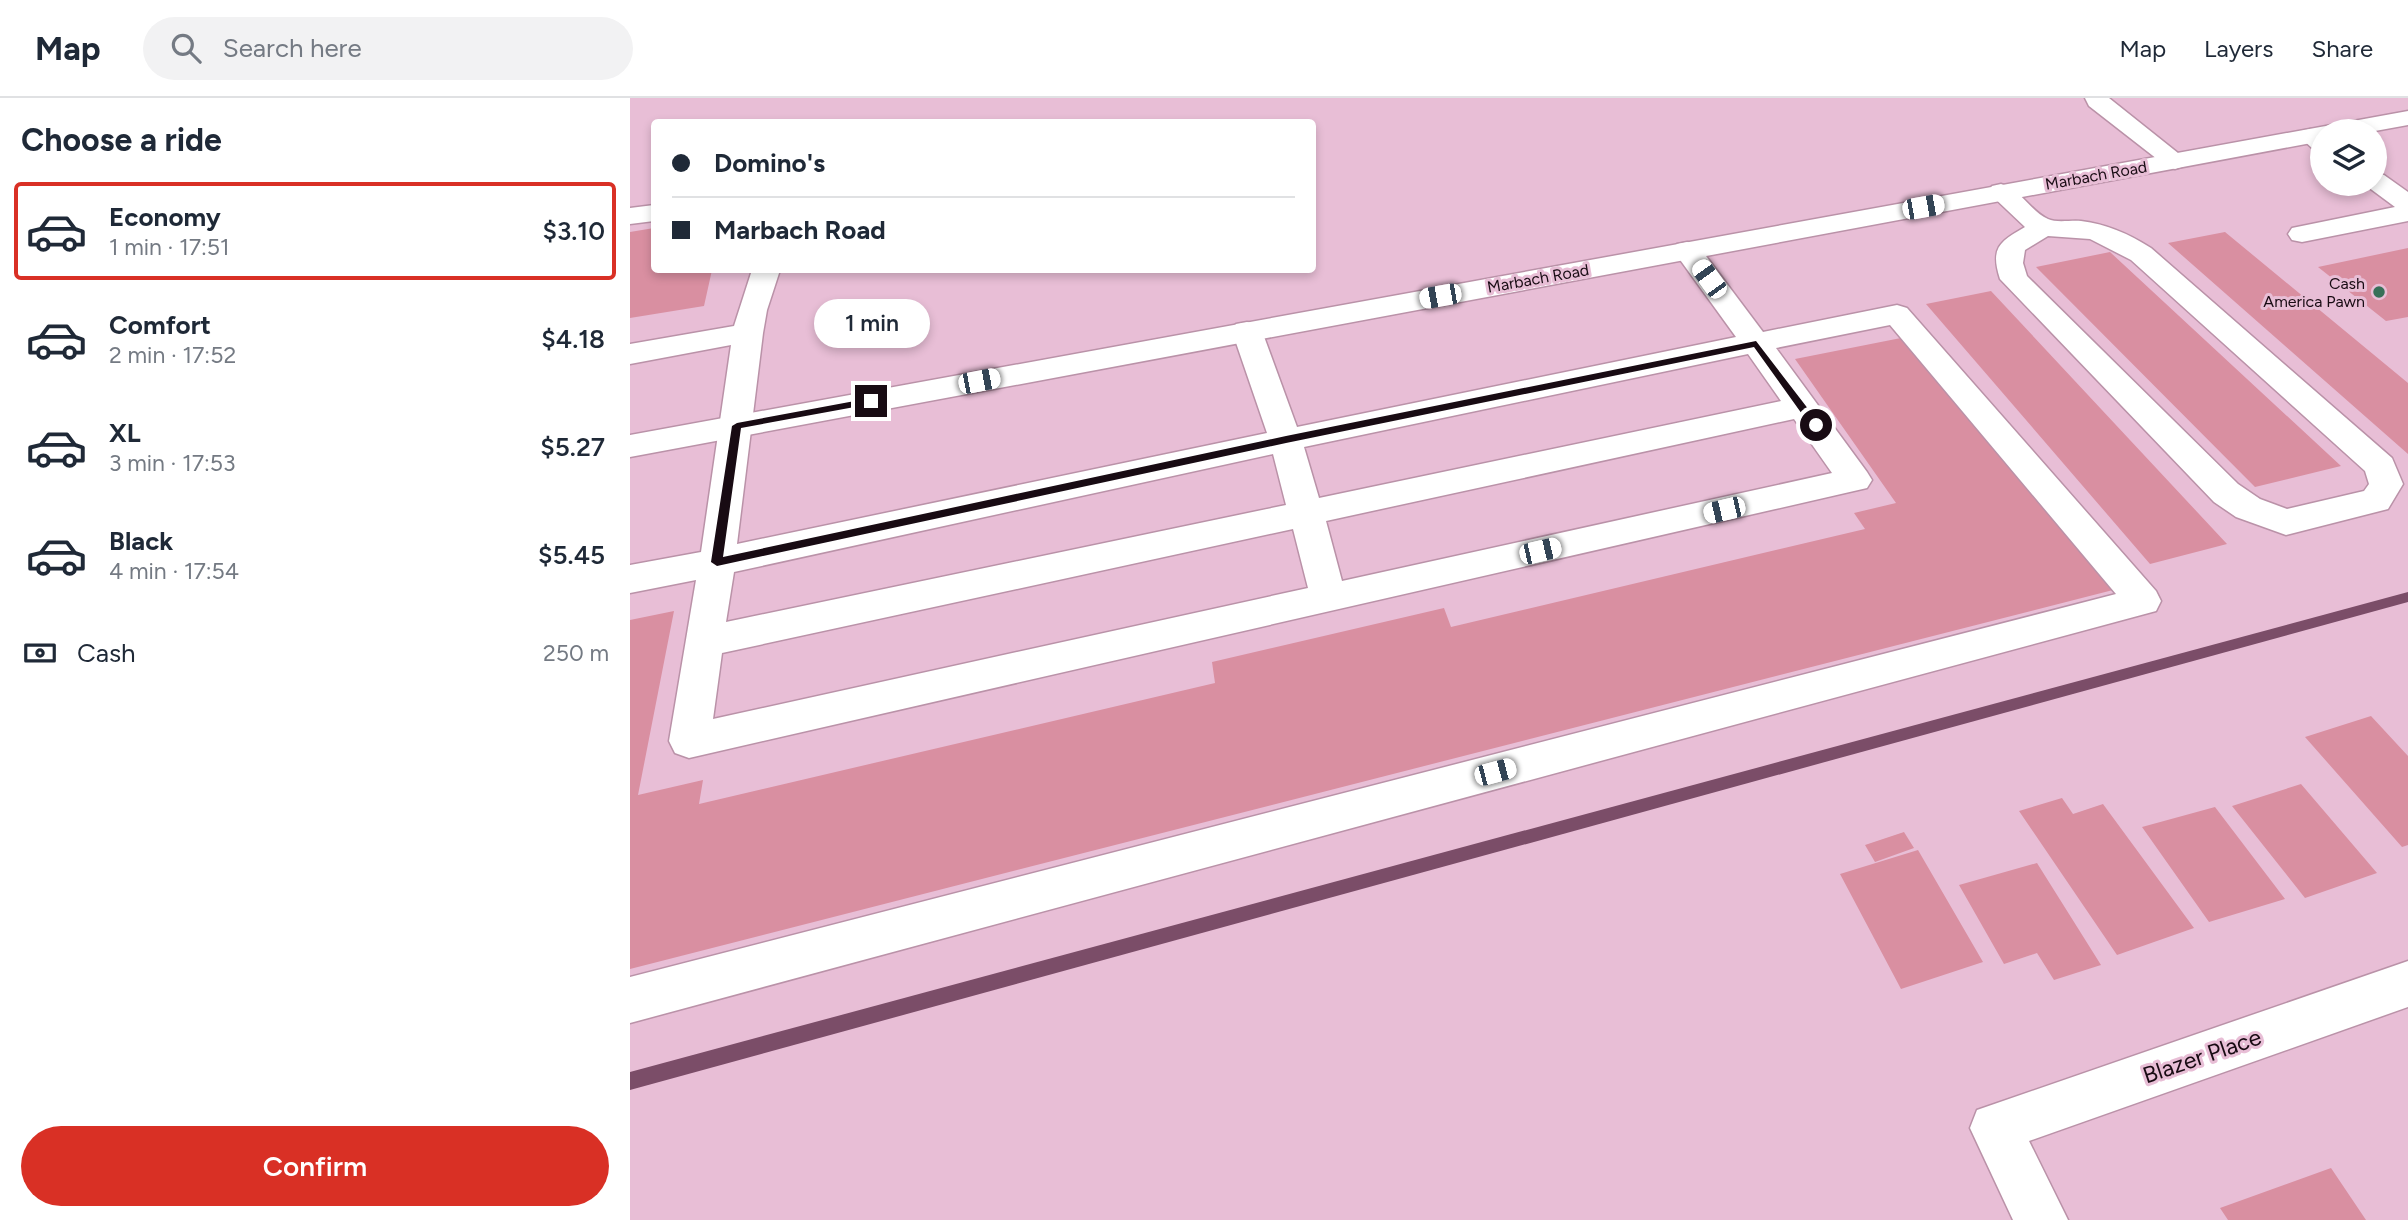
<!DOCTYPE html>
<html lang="en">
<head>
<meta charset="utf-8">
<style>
  body { margin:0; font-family:Figtree,sans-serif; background:#f2f2f3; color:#1f2937; height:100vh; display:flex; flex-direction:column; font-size:26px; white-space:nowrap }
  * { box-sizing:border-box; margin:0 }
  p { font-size:23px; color:#747a83 }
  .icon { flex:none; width:38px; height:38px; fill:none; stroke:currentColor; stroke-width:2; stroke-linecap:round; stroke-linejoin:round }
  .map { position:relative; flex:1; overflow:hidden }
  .panel { display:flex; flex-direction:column; background:#fff; width:630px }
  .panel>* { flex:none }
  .top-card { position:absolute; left:21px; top:21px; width:665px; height:154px; border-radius:7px; box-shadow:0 4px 10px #0003; display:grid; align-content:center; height:154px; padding:0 21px; background:#fff }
  .tools { position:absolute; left:1680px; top:21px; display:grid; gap:14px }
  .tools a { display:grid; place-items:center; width:77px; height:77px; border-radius:50%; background:#fff; box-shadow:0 4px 10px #0003; font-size:35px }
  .end { position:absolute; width:32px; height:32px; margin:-16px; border:9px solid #180b13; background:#fff; box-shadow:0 0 0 4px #fff }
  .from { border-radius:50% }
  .bubble { position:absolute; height:49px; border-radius:24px; background:#fff; box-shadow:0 4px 10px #0003; font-size:23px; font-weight:600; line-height:49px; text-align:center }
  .car { position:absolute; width:21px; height:42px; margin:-21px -10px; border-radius:9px; box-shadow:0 0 5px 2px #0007; background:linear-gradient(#fff 24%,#345 0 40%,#fff 0 76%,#345 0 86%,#fff 0) }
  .top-card b { display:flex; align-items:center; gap:24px; height:66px; font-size:26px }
  .top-card b+b { border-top:2px solid #e0e1e3 }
  .top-card i { width:18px; height:18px; background:#1f2937 }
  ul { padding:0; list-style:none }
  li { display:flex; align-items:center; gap:21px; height:98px; margin:0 14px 10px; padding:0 7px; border:4px solid transparent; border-radius:7px }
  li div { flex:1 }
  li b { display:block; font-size:26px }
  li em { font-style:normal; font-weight:600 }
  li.active { border-color:#d93025 }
  li>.icon { width:63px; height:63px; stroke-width:1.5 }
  h2 { padding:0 21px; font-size:32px; line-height:84px }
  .pay { display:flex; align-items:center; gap:18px; height:77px; padding:0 21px; font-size:26px }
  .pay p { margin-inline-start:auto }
  .action { display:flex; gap:14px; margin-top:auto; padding:14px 21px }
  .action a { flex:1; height:80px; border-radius:42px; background:#d93025; color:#fff; font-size:28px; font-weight:600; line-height:80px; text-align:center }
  header { display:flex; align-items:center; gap:42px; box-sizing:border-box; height:98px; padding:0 35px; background:#fff; border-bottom:2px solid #e0e1e3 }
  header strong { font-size:33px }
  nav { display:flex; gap:38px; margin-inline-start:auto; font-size:24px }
  .search { width:490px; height:63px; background:#f2f2f3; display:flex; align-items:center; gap:18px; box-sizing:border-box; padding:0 24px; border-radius:38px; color:#747a83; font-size:26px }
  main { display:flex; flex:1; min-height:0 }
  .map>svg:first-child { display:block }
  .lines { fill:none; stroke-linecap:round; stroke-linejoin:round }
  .stream { fill:#7b4d68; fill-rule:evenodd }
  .building { fill:#d98fa1 }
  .minor-casing { stroke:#ba92a8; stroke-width:3 }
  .major-casing { stroke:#ba92a8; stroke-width:3 }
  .minor { fill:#fff; fill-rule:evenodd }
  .major { fill:#fff; fill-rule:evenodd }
  .route { fill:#180b13 }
  .poi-dot { fill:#377058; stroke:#e8bed6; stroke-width:2.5 }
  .labels { text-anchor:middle; stroke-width:6; stroke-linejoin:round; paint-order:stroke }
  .far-street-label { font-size:16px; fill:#180b13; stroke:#e8bed6 }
  .far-poi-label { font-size:16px; fill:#180b13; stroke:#e8bed6; text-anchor:end }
  .near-street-label { font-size:23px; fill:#180b13; stroke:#e8bed6 }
</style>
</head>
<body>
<header>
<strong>Map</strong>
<div class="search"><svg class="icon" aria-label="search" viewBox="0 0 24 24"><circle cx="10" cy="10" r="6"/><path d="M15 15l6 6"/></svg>Search here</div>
<nav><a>Map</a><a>Layers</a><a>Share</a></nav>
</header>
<main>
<section class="panel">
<h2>Choose a ride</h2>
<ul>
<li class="active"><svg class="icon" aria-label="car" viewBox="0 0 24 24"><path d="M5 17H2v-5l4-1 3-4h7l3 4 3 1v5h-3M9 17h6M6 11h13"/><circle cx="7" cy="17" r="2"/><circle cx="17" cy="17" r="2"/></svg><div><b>Economy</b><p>1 min · 17:51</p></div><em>$3.10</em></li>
<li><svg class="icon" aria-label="car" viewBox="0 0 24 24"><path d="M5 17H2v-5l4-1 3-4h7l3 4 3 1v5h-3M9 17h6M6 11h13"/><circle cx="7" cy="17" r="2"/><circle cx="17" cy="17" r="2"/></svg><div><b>Comfort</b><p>2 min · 17:52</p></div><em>$4.18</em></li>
<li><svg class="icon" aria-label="car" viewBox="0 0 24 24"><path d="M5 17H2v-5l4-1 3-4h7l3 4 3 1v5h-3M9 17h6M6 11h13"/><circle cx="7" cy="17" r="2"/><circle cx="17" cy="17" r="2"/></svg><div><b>XL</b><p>3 min · 17:53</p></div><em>$5.27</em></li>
<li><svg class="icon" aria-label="car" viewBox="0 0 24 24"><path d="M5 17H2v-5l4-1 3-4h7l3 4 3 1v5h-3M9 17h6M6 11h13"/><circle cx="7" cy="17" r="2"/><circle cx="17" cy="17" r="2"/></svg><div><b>Black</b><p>4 min · 17:54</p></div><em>$5.45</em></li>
</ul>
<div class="pay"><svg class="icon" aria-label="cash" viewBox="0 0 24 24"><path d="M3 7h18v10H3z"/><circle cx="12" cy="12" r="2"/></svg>Cash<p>250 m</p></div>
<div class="action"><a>Confirm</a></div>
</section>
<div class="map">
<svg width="1778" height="1122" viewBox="0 0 1778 1122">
  <rect width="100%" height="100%" fill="#e8bed6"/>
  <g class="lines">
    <!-- stream -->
    <path class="stream" d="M1778 494V504L0 992V974Z"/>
  </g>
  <!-- building -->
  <path class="building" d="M24 130V172H82L74 208 0 220V134Z
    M1595 134 1778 285V356L1538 145Z
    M1778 150V219L1756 223 1688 169Z
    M1480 154 1711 368 1625 389 1406 169Z
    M1361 193 1597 446 1520 466 1296 206Z
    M1276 239 1483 492 0 871V522L44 513 8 697 73 682 69 706 585 585 582 564 814 510 821 529 1235 431 1224 415 1266 405 1165 261Z
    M1741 618 1778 658V747L1772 749 1675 639Z
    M1671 686 1747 775 1675 800 1602 708Z
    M1432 700 1443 716 1473 706 1564 830 1487 857 1389 713Z
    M1585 709 1655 801 1579 824 1512 729Z
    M1274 734 1284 750 1245 764 1235 747Z
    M1288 752 1353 864 1271 891 1210 776Z
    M1407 765 1471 867 1424 882 1407 855 1374 866 1329 787Z
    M1701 1070 1736 1122H1598L1590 1110Z"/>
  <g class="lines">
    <!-- minor casing -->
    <g class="minor-casing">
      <path id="minor" d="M1455 0H1479L1558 63 1554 68 1545 71 1536 68 1459 8Z
        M1681 31 1692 34V53L1683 51 1669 38 1672 33Z
        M1745 75 1754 77 1778 94V123L1672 144 1662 142 1658 136 1662 130 1765 109 1734 86H1745Z
        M1371 86C1391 91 1400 113 1418 121 1426 125 1441 122 1451 123 1477 126 1499 136 1521 150L1762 360 1773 386 1758 411 1656 437 1606 419 1584 404 1370 181C1360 150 1369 144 1395 129L1358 94 1362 88ZM1418 138 1460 141 1501 162 1735 373 1739 386 1734 393 1657 411 1630 401 1608 386 1397 178 1393 165 1395 152Z
        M24 107V123L0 126V110Z
        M1057 144 1067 146 1133 234 1267 207 1277 210 1526 493 1531 503 1526 513 0 925V879L1486 496 1260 227 1146 250 1237 374 1242 382 1237 390 59 660 45 655 39 643 66 482 0 495V467L71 454 101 247 0 266V246L104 228 122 172H150L137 212 133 235 107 446 637 335 602 233 606 226 617 224 628 226 632 233 667 329 1106 239 1043 152 1047 146ZM1118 256 1151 303 689 400 674 349ZM1164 321 1202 375 712 483 696 423ZM643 356 656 407 96 524 104 474ZM663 431 678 490 83 621 92 555Z
        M1778 863V909L1399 1043 1438 1122H1383L1340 1030 1347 1012Z"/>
    </g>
    <!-- major casing -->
    <g class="major-casing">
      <path id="major" d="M1778 13V27L1745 33H1692V43L0 359V337Z"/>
    </g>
    <!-- minor -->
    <use href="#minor" class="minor"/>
    <!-- major -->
    <use href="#major" class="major"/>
  </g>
  <!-- route -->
  <path class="route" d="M1126 243 1189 325V330H1182L1124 249 656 345 87 468 81 464 102 328 107 325 241 300 246 303 241 306 111 330 93 459 656 338Z"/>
  <!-- markers -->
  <circle class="poi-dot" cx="1749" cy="194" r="7"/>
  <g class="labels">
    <!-- far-street labels -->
    <g class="far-street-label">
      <text transform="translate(1466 77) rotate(-10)" y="6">Marbach Road</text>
      <text transform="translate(908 180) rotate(-10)" y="6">Marbach Road</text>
    </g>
    <!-- far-poi labels -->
    <g class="far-poi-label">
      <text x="1735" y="191">Cash<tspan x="1735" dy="18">America Pawn</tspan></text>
    </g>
    <!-- near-street labels -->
    <g class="near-street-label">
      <text transform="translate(1572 958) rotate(-19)" y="8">Blazer Place</text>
    </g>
  </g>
</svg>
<div class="tools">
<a><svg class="icon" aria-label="layers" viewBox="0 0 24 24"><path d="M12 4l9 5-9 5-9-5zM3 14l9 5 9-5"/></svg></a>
</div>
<i class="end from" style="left:1186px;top:327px"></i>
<i class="end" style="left:241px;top:303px"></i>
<div class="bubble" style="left:184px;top:201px;width:116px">1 min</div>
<i class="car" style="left:1293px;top:109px;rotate:80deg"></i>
<i class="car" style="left:1079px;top:181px;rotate:324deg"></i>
<i class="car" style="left:810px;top:198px;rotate:260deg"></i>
<i class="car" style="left:349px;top:283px;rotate:79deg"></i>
<i class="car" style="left:1094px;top:412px;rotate:257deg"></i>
<i class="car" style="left:910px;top:453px;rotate:77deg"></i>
<i class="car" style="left:865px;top:674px;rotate:75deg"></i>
<div class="top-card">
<b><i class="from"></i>Domino's</b>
<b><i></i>Marbach Road</b>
</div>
</div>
</main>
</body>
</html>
